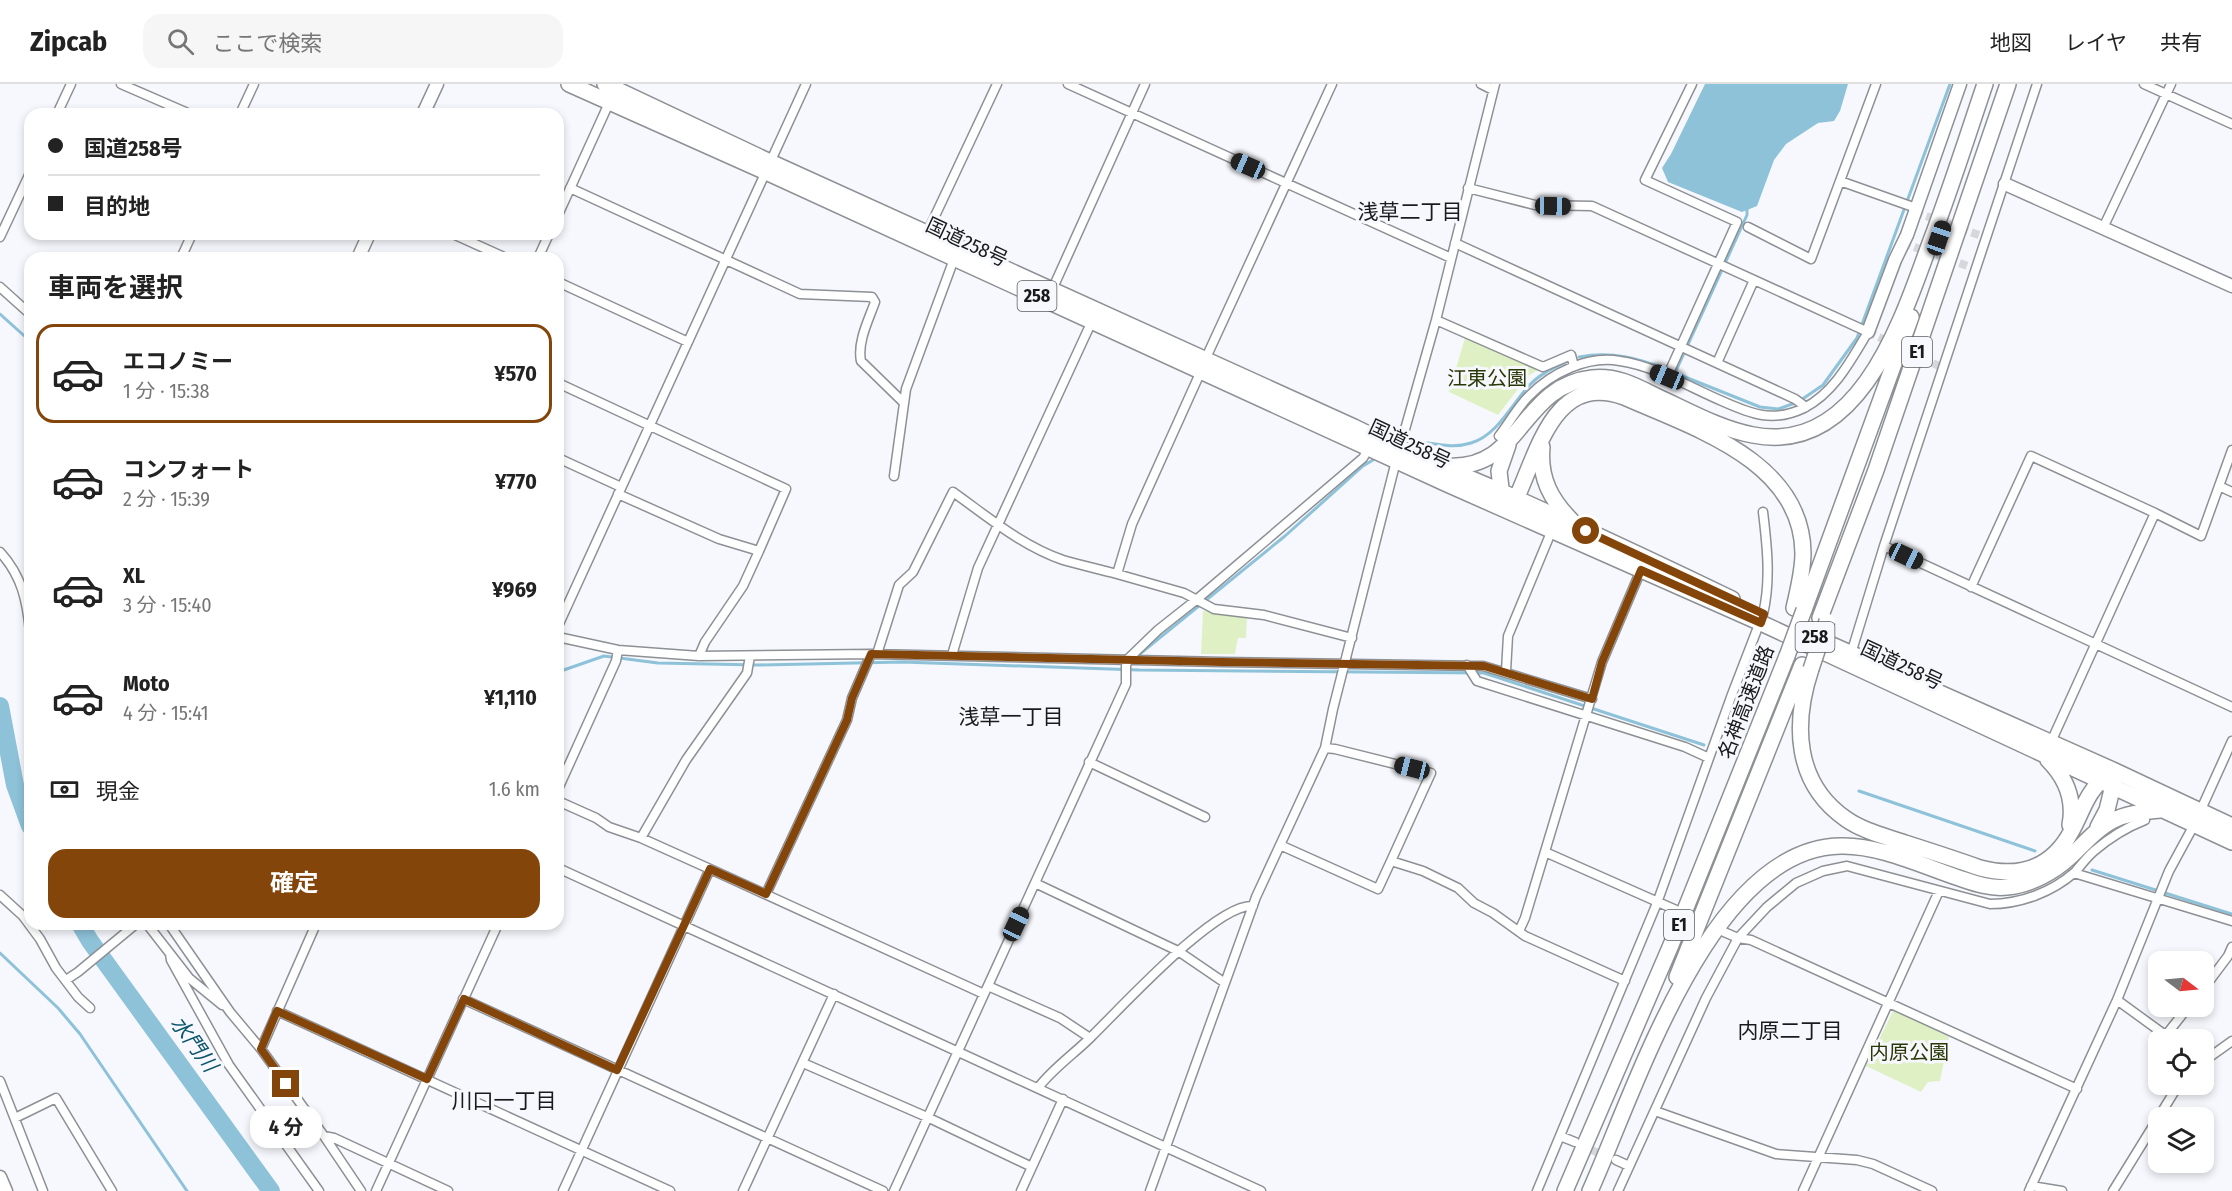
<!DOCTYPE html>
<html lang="ja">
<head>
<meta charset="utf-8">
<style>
  body { margin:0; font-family:"Fira Sans Condensed","Noto Sans JP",sans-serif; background:#f6f6f6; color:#222; height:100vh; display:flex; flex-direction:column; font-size:22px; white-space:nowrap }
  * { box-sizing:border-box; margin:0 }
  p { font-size:20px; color:#767676 }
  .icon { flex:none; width:33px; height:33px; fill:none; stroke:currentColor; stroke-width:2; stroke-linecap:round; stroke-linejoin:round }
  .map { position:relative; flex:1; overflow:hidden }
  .side { position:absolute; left:24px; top:168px; width:540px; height:678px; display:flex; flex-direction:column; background:#fff; border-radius:18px; box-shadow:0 3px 9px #0003 }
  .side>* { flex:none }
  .guide { position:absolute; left:24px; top:24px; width:540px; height:132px; border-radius:18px; box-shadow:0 3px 9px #0003; display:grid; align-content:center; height:132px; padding:0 24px; background:#fff }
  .needle { width:39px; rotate:106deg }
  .controls { position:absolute; left:2148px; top:867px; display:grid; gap:12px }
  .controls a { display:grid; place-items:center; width:66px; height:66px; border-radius:12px; background:#fff; box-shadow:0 3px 9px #0003; font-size:30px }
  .end { position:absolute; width:27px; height:27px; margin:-14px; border:8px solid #84450a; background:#fff; box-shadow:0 0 0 3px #fff }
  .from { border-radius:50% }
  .bubble { position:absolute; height:42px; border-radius:18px; background:#fff; box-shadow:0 3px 9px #0003; font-size:20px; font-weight:700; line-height:42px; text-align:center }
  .car { position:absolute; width:18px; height:36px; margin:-18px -9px; border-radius:8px; box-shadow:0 0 4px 2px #0007; background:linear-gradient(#222 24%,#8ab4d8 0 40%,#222 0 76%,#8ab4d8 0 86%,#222 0) }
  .guide b { display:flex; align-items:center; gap:21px; height:57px; font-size:22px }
  .guide b+b { border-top:2px solid #e0e0e0 }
  .guide i { width:15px; height:15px; background:#222 }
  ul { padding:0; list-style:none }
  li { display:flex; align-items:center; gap:18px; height:99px; margin:0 12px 9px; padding:0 12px; border:3px solid transparent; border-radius:18px }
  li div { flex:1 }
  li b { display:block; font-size:22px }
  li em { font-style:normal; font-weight:700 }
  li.selected { border-color:#84450a }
  li>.icon { width:54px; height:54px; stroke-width:1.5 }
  h2 { padding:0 24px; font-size:27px; line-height:72px }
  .pay { display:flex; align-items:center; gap:15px; height:66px; padding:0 24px; font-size:22px }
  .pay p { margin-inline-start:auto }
  .cta { display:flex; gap:12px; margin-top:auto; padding:12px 24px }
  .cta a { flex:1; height:69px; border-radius:18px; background:#84450a; color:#fff; font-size:24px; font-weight:700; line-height:69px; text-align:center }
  header { display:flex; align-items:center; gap:36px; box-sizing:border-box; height:84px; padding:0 30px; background:#fff; border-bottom:2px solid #e0e0e0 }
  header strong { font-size:28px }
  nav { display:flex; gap:33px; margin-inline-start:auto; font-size:21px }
  .search { width:420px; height:54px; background:#f6f6f6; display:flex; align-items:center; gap:15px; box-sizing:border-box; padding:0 21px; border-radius:18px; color:#767676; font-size:22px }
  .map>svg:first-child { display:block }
  .park { fill:#dff1c4 }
  .water { fill:#8dc2d9 }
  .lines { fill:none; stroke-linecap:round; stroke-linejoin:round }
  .stream { stroke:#8dc2d9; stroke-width:3 }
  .river { stroke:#8dc2d9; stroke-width:18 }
  .street-tunnel { stroke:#d5d7db; stroke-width:8; stroke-dasharray:8 4; stroke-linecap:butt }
  .street-casing { stroke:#8d9094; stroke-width:11 }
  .secondary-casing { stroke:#8d9094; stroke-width:15 }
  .highway-casing { stroke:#8d9094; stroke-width:18 }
  .street { stroke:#fff; stroke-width:8 }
  .secondary { stroke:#fff; stroke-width:12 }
  .highway { stroke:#fff; stroke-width:15 }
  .highway-bridge-casing { stroke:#8d9094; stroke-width:18; stroke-linecap:butt }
  .highway-bridge { stroke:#fff; stroke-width:15 }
  .route { stroke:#84450a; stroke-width:8 }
  .labels { text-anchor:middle; stroke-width:6; stroke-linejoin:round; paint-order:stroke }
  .shield { fill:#f6f8fd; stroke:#5b5d60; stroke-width:1.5 }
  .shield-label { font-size:18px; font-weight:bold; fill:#191a1c }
  .street-label { font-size:20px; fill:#191a1c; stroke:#f6f8fd }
  .park-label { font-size:20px; fill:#293804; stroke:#f6f8fd }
  .neighbourhood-label { font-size:21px; fill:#191a1c; stroke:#f6f8fd }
  .water-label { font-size:21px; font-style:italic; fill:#0d556c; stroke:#f6f8fd }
</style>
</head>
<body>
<header>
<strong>Zipcab</strong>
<div class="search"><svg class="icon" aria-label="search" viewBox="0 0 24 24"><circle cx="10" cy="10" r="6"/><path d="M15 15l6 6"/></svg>ここで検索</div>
<nav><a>地図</a><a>レイヤ</a><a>共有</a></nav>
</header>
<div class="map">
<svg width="2232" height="1107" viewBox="0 0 2232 1107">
  <rect width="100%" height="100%" fill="#f6f8fd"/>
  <!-- park -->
  <path class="park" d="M1465 254 1538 286 1528 292 1498 331 1449 308Z
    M1203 527 1247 532 1246 554H1238L1235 570H1201Z
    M1894 925 1949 953 1940 997 1928 998 1921 1008 1866 982Z"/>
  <!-- water -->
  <path class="water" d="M1705 0H1848L1840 27 1834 37 1818 39 1786 60 1774 76 1757 122 1742 128 1668 98 1662 84 1671 70Z"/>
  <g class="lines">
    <!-- stream -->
    <path class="stream" d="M1747 121V131L1675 289 1760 323 1778 325 1795 319
      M0 230 30 257
      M1579 273C1612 267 1638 274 1668 286
      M1801 316 1823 301 1857 254 1950 0
      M1415 359C1435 357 1448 366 1471 359 1496 352 1511 322 1527 304 1538 291 1551 285 1566 278
      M1141 569 1285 452 1363 382 1373 376
      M558 588 604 572 658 579 758 581 902 578 1139 586 1484 589 1704 661
      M1859 707 2035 767
      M2092 786 2232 830
      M0 869 58 924 80 950 187 1107"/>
    <!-- river -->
    <path class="river" d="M0 622 15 701 30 742
      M80 840 90 857 271 1107"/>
    <!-- street-tunnel -->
    <path class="street-tunnel" d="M1915 128 1987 154
      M1903 159 1976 185
      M1868 248 1943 284
      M1581 1061 1607 1073"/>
    <!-- street casing -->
    <g class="street-casing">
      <path id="street" d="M121 0 190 30
        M1068 0 1451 174
        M1481 0 1493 6
        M2144 0 2232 40
        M57 30 71 0
        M240 30 254 0
        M1840 97 1916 124
        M570 104 800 210 872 213 875 218C869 235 857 258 861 277L903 318
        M1468 104 1535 121 1592 122 1868 248C1851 276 1834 309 1804 324 1773 339 1751 330 1722 317 1689 303 1655 282 1620 277 1588 271 1551 289 1529 312 1518 323 1509 339 1499 352
        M558 131 609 19
        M1748 143 1811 175 1876 0
        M2103 144 2171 0
        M927 149 997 0
        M453 150 506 174
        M0 153 30 89
        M1455 159 1795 315 1806 323
        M181 174 192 150
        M538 174 549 150
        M558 198 688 258
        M0 203 30 230
        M1052 206 1145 0
        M1436 236 1543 283 1571 271 1574 282
        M1205 276 1332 0
        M1717 279 1754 196
        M1201 287 1132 440 1117 490 1184 509 1214 525 1264 531 1352 554
        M1667 293 1737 138 1645 96 1692 0
        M558 299 786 405 759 467
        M558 374 621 403
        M894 392 906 305 954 175
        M2219 402 2232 408
        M618 410 719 455 759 467 743 502 705 558 699 572
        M2155 429 2201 452 2232 366
        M1884 462 2232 623
        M0 468C22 492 27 517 30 548
        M1971 503 2031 372 2155 429 2051 658
        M558 542 806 0
        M558 553 618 566 699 572 871 570 1222 578 1483 582 1592 615
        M877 570 899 501 913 488 953 408C988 433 1022 462 1063 476 1080 481 1099 485 1117 490
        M952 571 978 484 1092 237
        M1850 573 1884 462 2037 0
        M1467 581 1477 597 1685 663 1709 674
        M1506 587 1508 552 1552 446
        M1325 664 1335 665 1431 689 1391 777
        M1089 678 1205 733
        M558 705 616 577 618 566
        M558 717 596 734 609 743 641 754 710 785 984 910
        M641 754 686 676 747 589 750 572
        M1280 761 1378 805 1391 777 1423 787 1458 804 1474 819 1493 829 1525 852 1625 897
        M1545 768 1676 826
        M558 784 1261 1107
        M2074 789 2232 837
        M1035 799 1178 867 1225 899
        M766 810 847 636 852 614 871 570
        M0 811 23 832 40 855 56 884 78 913 90 924
        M147 840 189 894 222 921
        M169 840 230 928 261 965 324 1052 361 1107
        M1519 847 1525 834 1602 578 1641 486
        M1724 848 1738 854 1751 856 2077 1005
        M170 870 171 876 229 981 319 1107
        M66 896 78 888 136 840
        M988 902 1060 934 1090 954
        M2204 904 2228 872 2232 863
        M463 915 883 1107
        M2117 916 2172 956
        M277 927 670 1107
        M2166 951 2189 922
        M261 965 316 840
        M2204 977 2232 957
        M803 979 927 1033 1032 1083
        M0 997 43 1107
        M1038 1004C1052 985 1074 970 1091 953 1119 926 1217 818 1253 822
        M1655 1027 1776 1070 1857 1076 1873 1080 1932 1107
        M15 1034 56 1014 112 1107
        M324 1052 334 1054 448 1107
        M1560 1052 1575 1058
        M1616 1076 1629 1082
        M2031 1102 2062 1107
        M376 1107 498 840
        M563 1107 710 785
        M743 1107 834 910
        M894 1107 1126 600V582L1128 575 1158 546 1196 516 1363 374 1369 364
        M1021 1107 1063 1015
        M1150 1107 1256 813 1325 664 1333 625 1396 377 1436 236 1495 0
        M1537 1107 1657 819 1731 613 1763 530C1771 497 1767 461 1763 428
        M1618 1107 1706 914 1738 854 1767 823 1796 799 1823 787 1847 782 1990 820C2021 820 2052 808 2075 788 2081 781 2087 773 2094 767 2108 755 2127 743 2145 736
        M1803 1107 1939 807
        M2029 1107 2117 916 2169 787 2194 741 2232 657
        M2113 1107 2179 1000"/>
    </g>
    <!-- secondary casing -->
    <g class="secondary-casing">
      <path id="secondary" d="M423 30 437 0
        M2005 100 2232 202
        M358 174 369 150
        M1868 248 1895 176 1907 151 1960 0
        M0 1093 6 1107"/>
    </g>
    <!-- highway casing -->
    <g class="highway-casing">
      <path id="highway" d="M569 0 766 88 1447 400 1761 539 2232 758
        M605 0 770 78 1354 343C1402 367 1451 386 1500 407 1578 442 1655 478 1732 515
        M1542 363C1539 394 1551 416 1572 437
        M1447 382C1522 387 1520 302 1592 294 1616 291 1636 302 1656 312 1687 326 1720 345 1753 351 1859 372 1902 236 1930 159 1950 107 1967 53 1985 0
        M1502 413 1499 387 1508 361
        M1508 422 1516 415C1538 368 1554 288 1624 313 1694 344 1802 377 1803 469 1803 488 1798 506 1794 524
        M1804 526 1911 233
        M1820 534 1876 386 2008 0
        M1832 561 2115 687 2232 742
        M1811 585C1793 639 1794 699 1846 735 1863 747 1885 752 1905 759 1930 767 1955 775 1980 784 2018 794 2051 785 2071 748 2082 729 2087 706 2106 693
        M2048 676C2066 694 2075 715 2070 741
        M2098 743 2107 726 2115 693
        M1677 893 1802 581
        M1565 1107 1671 861 1787 572
        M1590 1107C1635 1008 1710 763 1841 762 1879 761 1923 782 1959 794 1974 799 1990 805 2007 803 2030 801 2054 788 2071 772 2084 760 2096 745 2112 737 2127 729 2143 728 2160 726"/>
    </g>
    <!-- street -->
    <use href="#street" class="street"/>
    <!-- secondary -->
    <use href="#secondary" class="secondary"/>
    <!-- highway -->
    <use href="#highway" class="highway"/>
    <!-- highway-bridge casing -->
    <g class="highway-bridge-casing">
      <path id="highway-bridge" d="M1787 572 1804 526
        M1811 585 1827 537"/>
    </g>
    <!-- highway-bridge -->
    <use href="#highway-bridge" class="highway-bridge"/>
  </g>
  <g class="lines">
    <!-- route -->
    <path class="route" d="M286 1000 261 965 277 927 427 995 464 915 617 986 710 785 766 810 847 636 852 614 871 570 1222 578 1484 582 1592 615 1602 578 1641 486 1761 539 1764 530 1586 447"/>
  </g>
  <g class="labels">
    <!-- shield labels -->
    <g class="shield">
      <rect x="1017.5" y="197" width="39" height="30" rx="4.5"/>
      <rect x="1902" y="253" width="30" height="30" rx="4.5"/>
      <rect x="1795.5" y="538" width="39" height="30" rx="4.5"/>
      <rect x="1664" y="826" width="30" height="30" rx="4.5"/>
    </g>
    <g class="shield-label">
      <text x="1037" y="218">258</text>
      <text x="1917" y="274">E1</text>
      <text x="1815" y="559">258</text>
      <text x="1679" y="847">E1</text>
    </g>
    <!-- street labels -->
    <g class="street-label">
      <text transform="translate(967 158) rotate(25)" y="7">国道258号</text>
      <text transform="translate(1410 360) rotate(25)" y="7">国道258号</text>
      <text transform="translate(1902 581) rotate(25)" y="7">国道258号</text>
      <text transform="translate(1746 618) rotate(-69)" y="7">名神高速道路</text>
    </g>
    <!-- park labels -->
    <g class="park-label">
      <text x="1487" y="301">江東公園</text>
      <text x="1909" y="975">内原公園</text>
    </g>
    <!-- neighbourhood labels -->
    <g class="neighbourhood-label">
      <text x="1410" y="135">浅草二丁目</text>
      <text x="1011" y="640">浅草一丁目</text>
      <text x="1790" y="954">内原二丁目</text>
      <text x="504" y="1024">川口一丁目</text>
    </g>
    <!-- water labels -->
    <g class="water-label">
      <text transform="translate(194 960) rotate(54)" y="7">水門川</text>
    </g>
  </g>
</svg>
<div class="controls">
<a><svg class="needle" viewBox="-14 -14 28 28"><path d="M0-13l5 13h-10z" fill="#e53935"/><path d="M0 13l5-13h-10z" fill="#767676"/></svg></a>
<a><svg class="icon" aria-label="locate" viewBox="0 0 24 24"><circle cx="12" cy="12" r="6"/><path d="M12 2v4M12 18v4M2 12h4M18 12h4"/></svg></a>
<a><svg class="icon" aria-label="layers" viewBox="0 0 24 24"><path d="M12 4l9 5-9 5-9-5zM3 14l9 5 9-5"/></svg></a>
</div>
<i class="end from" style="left:1586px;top:447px"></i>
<i class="end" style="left:286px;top:1000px"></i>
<div class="bubble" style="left:250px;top:1022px;width:72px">4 分</div>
<i class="car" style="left:1248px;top:82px;rotate:294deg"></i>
<i class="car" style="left:1553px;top:122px;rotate:91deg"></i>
<i class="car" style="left:1939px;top:154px;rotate:19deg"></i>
<i class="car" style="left:1667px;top:293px;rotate:293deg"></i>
<i class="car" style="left:1906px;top:472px;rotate:115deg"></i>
<i class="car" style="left:1412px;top:684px;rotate:284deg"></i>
<i class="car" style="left:1016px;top:840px;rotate:25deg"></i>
<div class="guide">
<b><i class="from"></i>国道258号</b>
<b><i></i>目的地</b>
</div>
<section class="side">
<h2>車両を選択</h2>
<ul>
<li class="selected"><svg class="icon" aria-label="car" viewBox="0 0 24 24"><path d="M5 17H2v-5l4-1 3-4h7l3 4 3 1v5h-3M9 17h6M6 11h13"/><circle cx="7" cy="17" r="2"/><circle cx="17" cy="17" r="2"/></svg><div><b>エコノミー</b><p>1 分 · 15:38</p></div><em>¥570</em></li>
<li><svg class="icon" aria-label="car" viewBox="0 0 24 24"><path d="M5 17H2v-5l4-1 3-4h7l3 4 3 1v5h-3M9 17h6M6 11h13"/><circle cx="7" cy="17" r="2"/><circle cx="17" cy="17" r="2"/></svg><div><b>コンフォート</b><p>2 分 · 15:39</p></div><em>¥770</em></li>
<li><svg class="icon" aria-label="car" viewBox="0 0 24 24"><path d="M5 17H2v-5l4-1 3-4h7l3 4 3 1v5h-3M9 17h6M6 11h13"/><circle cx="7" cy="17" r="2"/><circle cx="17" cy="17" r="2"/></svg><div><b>XL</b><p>3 分 · 15:40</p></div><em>¥969</em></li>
<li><svg class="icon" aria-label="car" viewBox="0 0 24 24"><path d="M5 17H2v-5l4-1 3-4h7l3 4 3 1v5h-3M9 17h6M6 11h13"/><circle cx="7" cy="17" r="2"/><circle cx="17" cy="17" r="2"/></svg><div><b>Moto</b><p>4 分 · 15:41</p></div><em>¥1,110</em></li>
</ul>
<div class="pay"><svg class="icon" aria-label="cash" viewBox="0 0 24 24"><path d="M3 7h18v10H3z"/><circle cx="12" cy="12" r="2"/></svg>現金<p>1.6 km</p></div>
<div class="cta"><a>確定</a></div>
</section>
</div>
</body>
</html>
